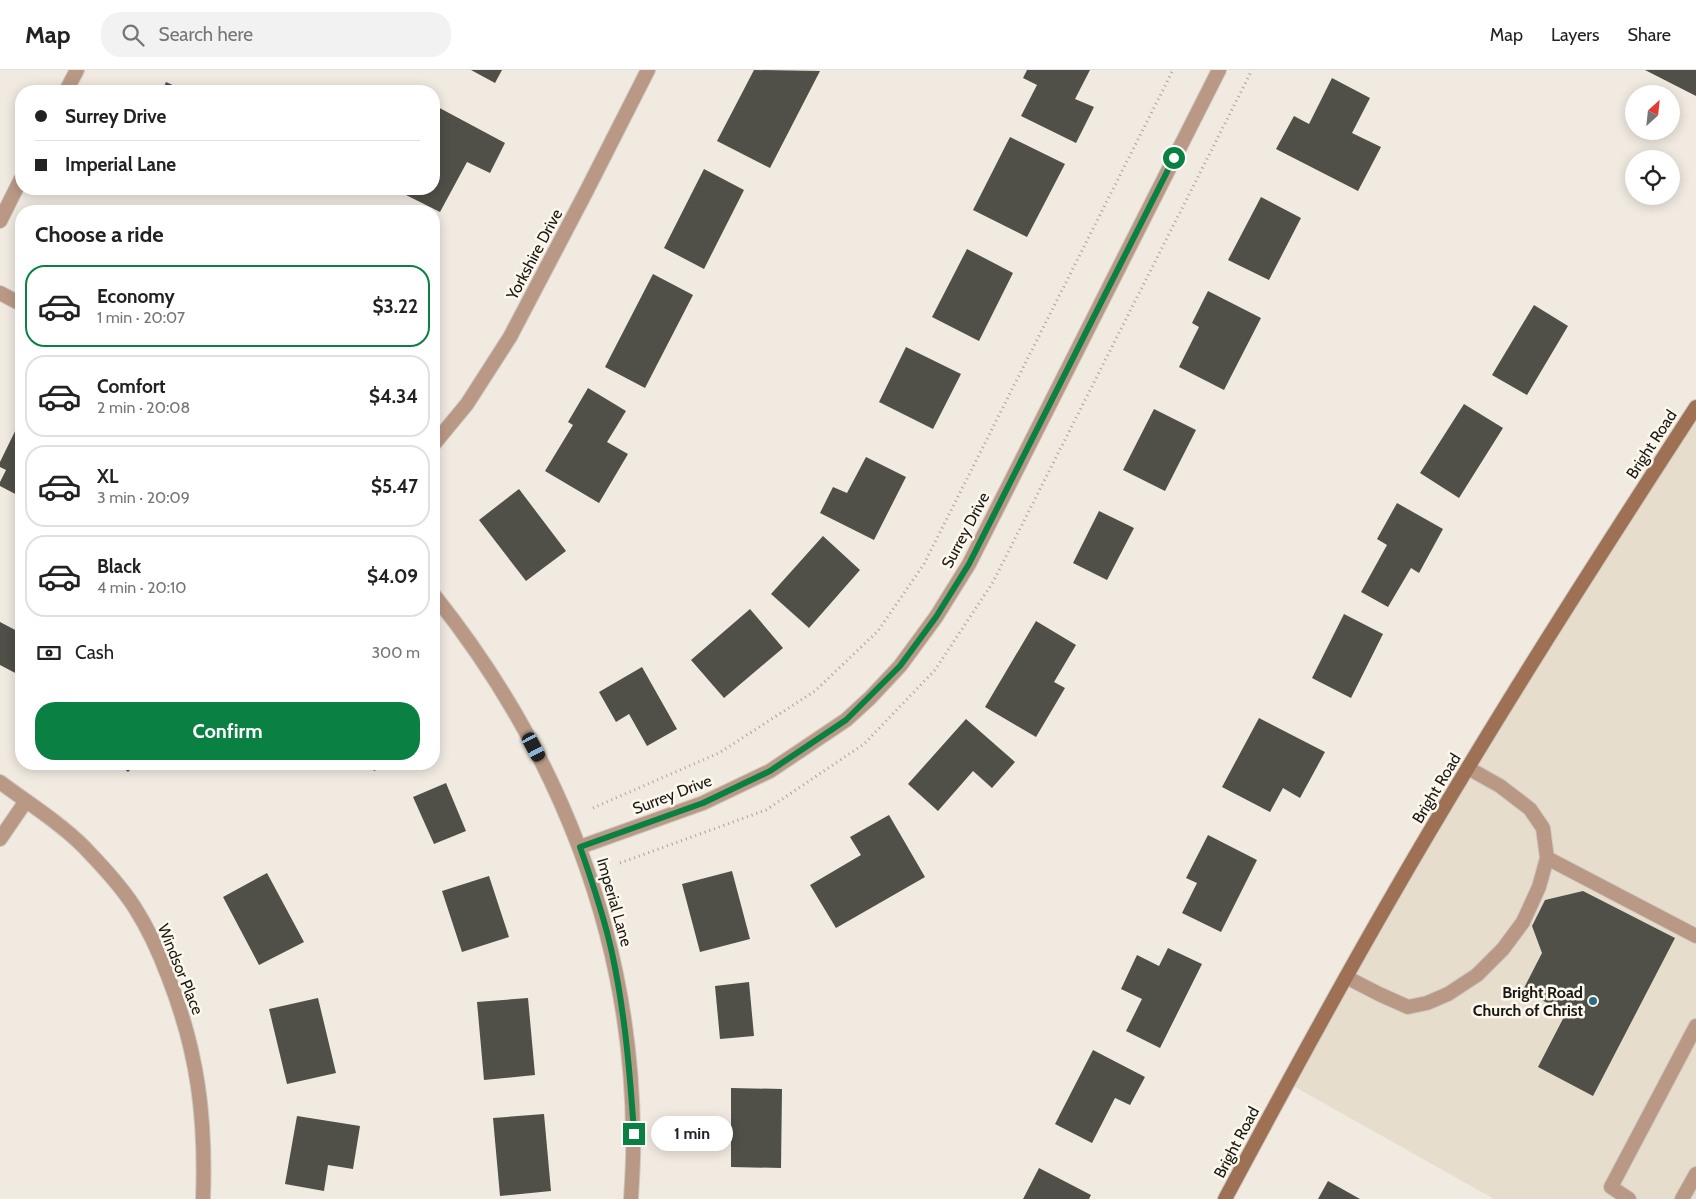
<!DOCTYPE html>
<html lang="en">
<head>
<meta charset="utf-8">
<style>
  body { margin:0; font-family:Cabin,sans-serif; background:#f2f2f2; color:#222; height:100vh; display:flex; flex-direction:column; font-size:19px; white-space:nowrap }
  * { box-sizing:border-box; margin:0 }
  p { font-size:16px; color:#767676 }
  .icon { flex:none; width:28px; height:28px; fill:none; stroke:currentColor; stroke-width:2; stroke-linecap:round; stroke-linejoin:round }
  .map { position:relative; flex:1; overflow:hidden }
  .details { position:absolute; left:15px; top:135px; width:425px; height:565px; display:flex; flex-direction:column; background:#fff; border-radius:20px; box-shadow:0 2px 12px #0003 }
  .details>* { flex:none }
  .guide { position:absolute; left:15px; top:15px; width:425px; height:110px; border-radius:20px; box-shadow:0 2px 12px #0003; display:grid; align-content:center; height:110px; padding:0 20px; background:#fff }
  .needle { width:32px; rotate:27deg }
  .controls { position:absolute; left:1625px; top:15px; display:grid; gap:10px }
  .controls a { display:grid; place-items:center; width:55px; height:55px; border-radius:50%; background:#fff; box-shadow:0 2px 12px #0003; font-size:25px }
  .end { position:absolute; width:22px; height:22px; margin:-11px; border:6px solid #0b8043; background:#fff; box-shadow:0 0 0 2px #fff }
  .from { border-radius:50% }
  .bubble { position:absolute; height:35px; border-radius:18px; background:#fff; box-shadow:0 2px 12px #0003; font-size:16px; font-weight:800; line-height:35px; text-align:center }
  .car { position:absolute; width:15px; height:30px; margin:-15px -8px; border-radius:6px; box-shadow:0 0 4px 1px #0007; background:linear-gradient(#222 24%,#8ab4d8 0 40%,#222 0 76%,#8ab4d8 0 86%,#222 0) }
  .guide b { display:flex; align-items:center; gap:18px; height:48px; font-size:19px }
  .guide b+b { border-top:1px solid #e0e0e0 }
  .guide i { width:12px; height:12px; background:#222 }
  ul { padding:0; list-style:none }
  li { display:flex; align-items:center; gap:15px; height:82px; margin:0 10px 8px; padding:0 10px; border:2px solid #e0e0e0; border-radius:20px }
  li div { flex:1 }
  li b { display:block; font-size:19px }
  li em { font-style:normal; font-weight:800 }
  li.active { border-color:#0b8043 }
  li>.icon { width:45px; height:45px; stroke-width:1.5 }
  h2 { padding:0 20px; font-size:22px; line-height:60px }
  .pay { display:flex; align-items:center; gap:12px; height:55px; padding:0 20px; font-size:19px }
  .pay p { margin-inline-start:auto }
  .primary-button { display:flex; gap:10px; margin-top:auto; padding:10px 20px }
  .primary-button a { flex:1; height:58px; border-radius:20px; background:#0b8043; color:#fff; font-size:20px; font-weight:800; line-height:58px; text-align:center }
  header { display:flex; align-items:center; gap:30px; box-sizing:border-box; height:70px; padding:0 25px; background:#fff; border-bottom:1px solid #e0e0e0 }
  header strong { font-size:24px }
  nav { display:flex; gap:28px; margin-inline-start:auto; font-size:18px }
  .search { width:350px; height:45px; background:#f2f2f2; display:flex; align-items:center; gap:12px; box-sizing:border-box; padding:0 18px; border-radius:20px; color:#767676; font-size:19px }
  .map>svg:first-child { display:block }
  .built { fill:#e7ddcd }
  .building { fill:#505048 }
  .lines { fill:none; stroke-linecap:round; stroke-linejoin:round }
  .service-casing { stroke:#cec8c0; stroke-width:16 }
  .minor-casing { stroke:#cec8c0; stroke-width:16 }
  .secondary-casing { stroke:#cec8c0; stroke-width:16 }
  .path { stroke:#a8a39c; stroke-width:3; stroke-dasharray:1 4; stroke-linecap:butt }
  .service { stroke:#b99986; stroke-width:14 }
  .minor { stroke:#b99986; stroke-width:14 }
  .secondary { stroke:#9e7155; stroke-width:14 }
  .route { stroke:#0b8043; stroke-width:6 }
  .poi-dot { fill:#2d6b81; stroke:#fdf8ee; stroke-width:2 }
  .labels { text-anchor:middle; stroke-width:5; stroke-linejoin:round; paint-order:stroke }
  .street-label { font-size:16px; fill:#1a1814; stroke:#fdf8ee }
  .poi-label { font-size:16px; font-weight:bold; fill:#1a1814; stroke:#fdf8ee; text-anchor:end }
</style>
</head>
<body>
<header>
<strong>Map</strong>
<div class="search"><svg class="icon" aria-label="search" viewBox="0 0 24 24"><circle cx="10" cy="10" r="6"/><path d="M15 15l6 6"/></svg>Search here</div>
<nav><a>Map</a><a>Layers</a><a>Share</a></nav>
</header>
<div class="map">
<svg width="1696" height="1129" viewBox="0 0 1696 1129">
  <rect width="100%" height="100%" fill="#f0eae1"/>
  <!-- built -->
  <path class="built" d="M1696 337V1129H1494L1288 1013 1389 831Z"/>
  <!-- building -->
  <path class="building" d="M471 0H502L495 13Z
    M754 0 820 1 770 98 717 71Z
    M1027 0H1090L1075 29 1094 37 1076 73 1021 46 1037 15 1023 8Z
    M1645 0H1696V26Z
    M1332 8 1370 28 1352 63 1381 77 1358 121 1276 79 1294 46 1309 54Z
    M166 12 186 21H162Z
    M434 35 505 73 490 103 467 92 440 142 404 124 407 119H434Z
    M1010 67 1065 94 1027 167 973 140Z
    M704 99 744 120 704 199 664 178Z
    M1261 127 1301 148 1269 210 1228 190Z
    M967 179 1013 203 979 271 932 247Z
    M653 204 693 225 645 318 605 297Z
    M1208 221 1261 248 1224 320 1179 297 1199 257 1192 253Z
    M1534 235 1568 256 1527 325 1492 305Z
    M906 277 961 304 933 359 879 332Z
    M588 318 626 341 607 372 628 384 599 433 545 401 573 355 568 352Z
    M1464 334 1503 358 1459 428 1420 403Z
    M1154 339 1196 360 1165 421 1123 400Z
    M21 349V427L0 416V412L6 400 0 397V392Z
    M866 387 906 407 874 470 820 443 833 417 847 423Z
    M519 419 566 481 526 511 479 450Z
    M1397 433 1443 459 1419 503 1411 498 1388 537 1361 522 1387 475 1377 469Z
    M1099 441 1134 458 1107 510 1073 493Z
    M823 466 860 500 809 558 771 524Z
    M750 539 783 578 724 628 691 590Z
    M1344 544 1383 564 1351 628 1312 608Z
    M1036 551 1076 575 1054 612 1065 618 1036 667 985 637Z
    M0 552 21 563V606L0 595Z
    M642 597 677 659 647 676 629 644 616 652 599 622Z
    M1259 648 1325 682 1300 728 1283 718 1270 742 1222 717Z
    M966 649 1015 692 992 718 973 701 938 741 908 714Z
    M119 694H136L128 702Z
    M370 694H388L374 701Z
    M446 713 466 761 434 774 413 727Z
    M889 745 925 807 836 858 810 815 861 785 850 767Z
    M1208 765 1257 790 1221 862 1182 843 1197 813 1186 808Z
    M732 801 750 869 700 882 682 814Z
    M267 803 304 872 259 895 223 827Z
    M489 806 509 867 462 882 442 821Z
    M1583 821 1675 868 1593 1026 1538 997 1566 943 1523 920 1542 883 1532 856 1545 830Z
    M1168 878 1202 894 1160 978 1126 961 1142 929 1121 919 1137 885 1159 896Z
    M749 912 754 966 720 969 715 916Z
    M318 928 336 1003 287 1014 269 939Z
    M528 928 535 1005 484 1010 477 932Z
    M1093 980 1145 1007 1130 1035 1115 1028 1092 1073 1055 1054Z
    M731 1018 782 1019 781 1098 731 1097Z
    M544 1044 551 1121 500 1126 493 1048Z
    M297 1046 360 1056 353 1099 328 1095 324 1121 285 1114Z
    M1039 1098 1091 1125 1089 1129H1023Z
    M1328 1111 1360 1129H1318Z"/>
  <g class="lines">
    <!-- service casing -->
    <g class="service-casing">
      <path id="service" d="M1547 788 1696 866
        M1346 907 1379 924 1408 937 1427 933 1448 924 1477 905 1503 879 1523 852 1539 817 1547 788 1543 758 1530 739 1500 716 1468 698
        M1629 1129 1611 1117 1696 956
        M1682 1129 1696 1104"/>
    </g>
    <!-- minor casing -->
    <g class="minor-casing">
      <path id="minor" d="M66 21 77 0
        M0 151 21 109
        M0 223 21 234
        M434 374 467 334 510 267 586 122 648 0
        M434 525C557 679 632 865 633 1065 634 1086 632 1108 631 1129
        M0 712C28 733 59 752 84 777 102 796 121 816 135 838 149 860 159 882 168 906 198 982 206 1048 203 1129
        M0 769 26 731
        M580 777 703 733 770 701 846 650 870 628 900 596 936 547 969 494 1219 0"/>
    </g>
    <!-- secondary casing -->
    <g class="secondary-casing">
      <path id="secondary" d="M1225 1129C1278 1030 1332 930 1388 833 1485 664 1590 500 1696 337"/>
    </g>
    <!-- path -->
    <path class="path" d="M593 738 719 683 815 621 878 561 924 494 1173 0
      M620 793 766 740 864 674 935 600 993 512 1252 0"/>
    <!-- service -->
    <use href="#service" class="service"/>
    <!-- minor -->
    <use href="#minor" class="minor"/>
    <!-- secondary -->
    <use href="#secondary" class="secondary"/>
  </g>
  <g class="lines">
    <!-- route -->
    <path class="route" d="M634 1064C630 1003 625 943 612 883 604 846 592 811 580 777L703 733 770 701 846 650 900 596 936 547 969 494 1174 88"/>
  </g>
  <!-- markers -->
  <circle class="poi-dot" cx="1593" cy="931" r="5"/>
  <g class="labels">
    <!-- street labels -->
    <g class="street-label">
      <text transform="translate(534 184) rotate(-62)" y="6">Yorkshire Drive</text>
      <text transform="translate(1651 374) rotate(-57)" y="6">Bright Road</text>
      <text transform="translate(965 460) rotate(-62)" y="6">Surrey Drive</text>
      <text transform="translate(1436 718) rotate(-59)" y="6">Bright Road</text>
      <text transform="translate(672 724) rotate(-21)" y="6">Surrey Drive</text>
      <text transform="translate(615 832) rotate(74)" y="6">Imperial Lane</text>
      <text transform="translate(181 899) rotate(68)" y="6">Windsor Place</text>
      <text transform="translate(1236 1072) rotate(-62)" y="6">Bright Road</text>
    </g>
    <!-- poi labels -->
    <g class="poi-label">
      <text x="1583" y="928">Bright Road<tspan x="1583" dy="18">Church of Christ</tspan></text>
    </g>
  </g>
</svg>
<div class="controls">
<a><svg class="needle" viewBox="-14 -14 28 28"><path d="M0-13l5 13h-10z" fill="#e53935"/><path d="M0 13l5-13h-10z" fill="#767676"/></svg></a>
<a><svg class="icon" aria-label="locate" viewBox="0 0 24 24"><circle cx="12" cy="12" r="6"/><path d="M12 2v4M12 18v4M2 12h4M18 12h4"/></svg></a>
</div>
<i class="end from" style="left:1174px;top:88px"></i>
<i class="end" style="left:634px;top:1064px"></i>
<div class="bubble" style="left:651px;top:1046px;width:82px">1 min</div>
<i class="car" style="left:534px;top:677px;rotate:152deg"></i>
<div class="guide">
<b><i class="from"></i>Surrey Drive</b>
<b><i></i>Imperial Lane</b>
</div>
<section class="details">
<h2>Choose a ride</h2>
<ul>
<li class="active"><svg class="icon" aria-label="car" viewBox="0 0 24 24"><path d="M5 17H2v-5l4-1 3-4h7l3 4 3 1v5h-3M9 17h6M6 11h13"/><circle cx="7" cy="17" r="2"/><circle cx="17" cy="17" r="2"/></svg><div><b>Economy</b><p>1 min · 20:07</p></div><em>$3.22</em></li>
<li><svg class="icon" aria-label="car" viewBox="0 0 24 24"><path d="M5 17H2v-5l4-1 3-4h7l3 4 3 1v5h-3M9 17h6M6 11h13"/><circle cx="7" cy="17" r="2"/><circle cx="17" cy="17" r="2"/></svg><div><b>Comfort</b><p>2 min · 20:08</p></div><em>$4.34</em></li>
<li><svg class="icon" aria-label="car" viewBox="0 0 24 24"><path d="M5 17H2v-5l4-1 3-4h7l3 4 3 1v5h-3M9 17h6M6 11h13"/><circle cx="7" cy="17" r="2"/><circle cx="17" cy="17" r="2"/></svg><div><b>XL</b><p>3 min · 20:09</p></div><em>$5.47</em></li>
<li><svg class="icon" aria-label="car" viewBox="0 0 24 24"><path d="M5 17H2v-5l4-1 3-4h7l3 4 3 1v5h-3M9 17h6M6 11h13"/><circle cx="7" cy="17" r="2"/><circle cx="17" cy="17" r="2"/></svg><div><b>Black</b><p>4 min · 20:10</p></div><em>$4.09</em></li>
</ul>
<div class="pay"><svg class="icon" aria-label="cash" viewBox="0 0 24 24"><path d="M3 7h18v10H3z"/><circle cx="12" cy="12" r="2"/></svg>Cash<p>300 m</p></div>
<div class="primary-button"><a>Confirm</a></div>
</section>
</div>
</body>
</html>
